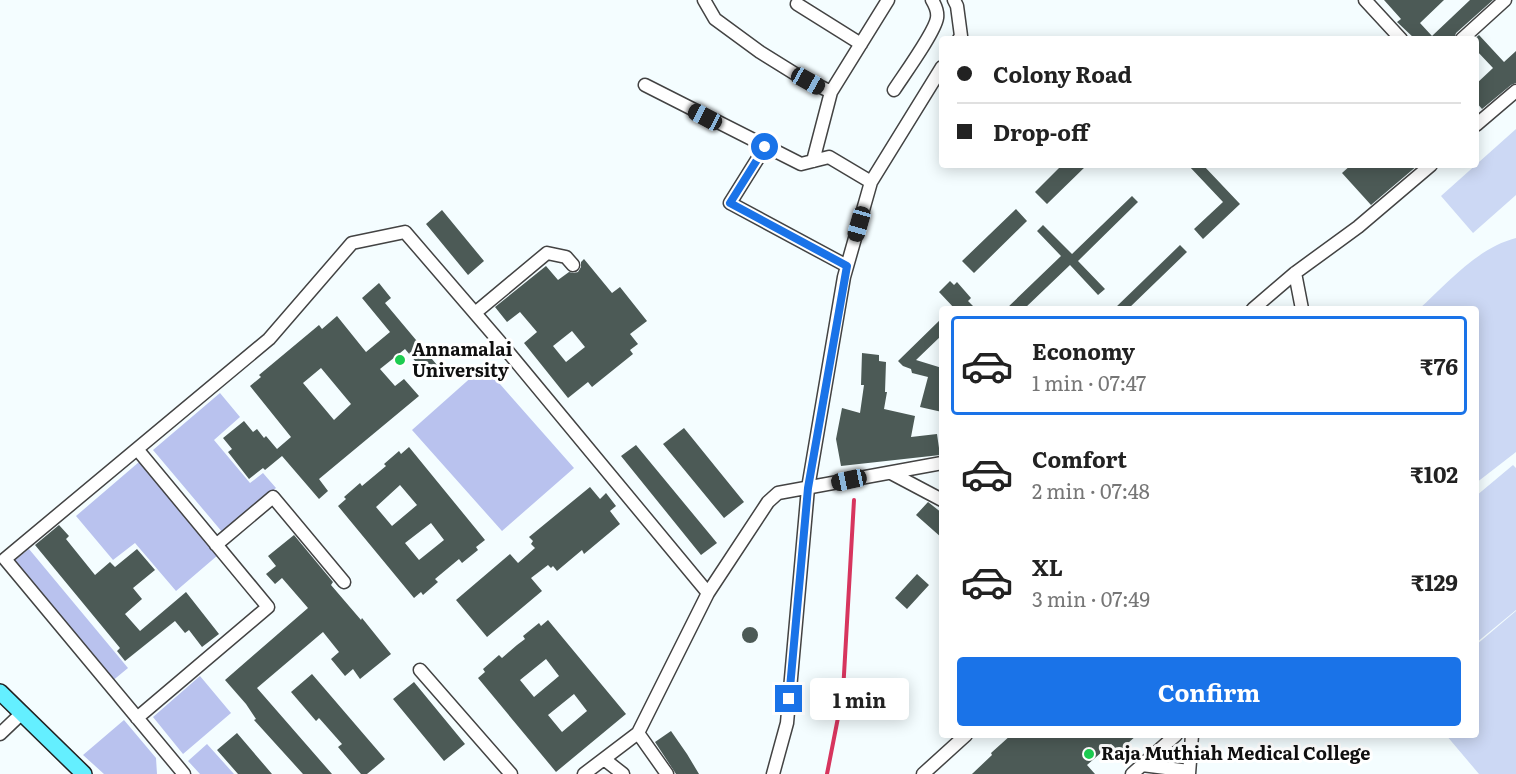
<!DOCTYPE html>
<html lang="en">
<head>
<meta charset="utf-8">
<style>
  body { margin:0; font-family:Literata,serif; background:#f6f6f6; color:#222; height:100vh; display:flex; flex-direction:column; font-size:22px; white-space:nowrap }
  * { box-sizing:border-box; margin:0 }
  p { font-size:20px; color:#767676 }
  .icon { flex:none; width:33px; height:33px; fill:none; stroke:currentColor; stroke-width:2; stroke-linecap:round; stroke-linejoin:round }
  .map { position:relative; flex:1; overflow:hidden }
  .panel { position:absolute; left:939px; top:306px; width:540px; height:432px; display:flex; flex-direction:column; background:#fff; border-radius:6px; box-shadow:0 3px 15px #0003 }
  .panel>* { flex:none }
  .hud { position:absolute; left:939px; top:36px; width:540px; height:132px; border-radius:6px; box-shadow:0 3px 15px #0003; display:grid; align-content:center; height:132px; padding:0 18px; background:#fff }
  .end { position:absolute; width:27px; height:27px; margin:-14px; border:8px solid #1a73e8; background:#fff; box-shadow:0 0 0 3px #fff }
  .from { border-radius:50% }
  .bubble { position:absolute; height:42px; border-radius:6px; background:#fff; box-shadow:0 3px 15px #0003; font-size:20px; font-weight:700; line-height:42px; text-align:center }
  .car { position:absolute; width:18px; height:36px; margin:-18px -9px; border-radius:8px; box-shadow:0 0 4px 2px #0007; background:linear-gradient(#222 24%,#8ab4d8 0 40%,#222 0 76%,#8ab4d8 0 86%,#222 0) }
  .hud b { display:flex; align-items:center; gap:21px; height:57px; font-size:22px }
  .hud b+b { border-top:2px solid #e0e0e0 }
  .hud i { width:15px; height:15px; background:#222 }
  ul { padding:10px 0 0; list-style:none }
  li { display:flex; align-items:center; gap:18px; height:99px; margin:0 12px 9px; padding:0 6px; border:3px solid transparent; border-radius:6px }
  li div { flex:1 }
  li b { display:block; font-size:22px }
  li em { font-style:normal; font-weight:700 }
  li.active { border-color:#1a73e8 }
  li>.icon { width:54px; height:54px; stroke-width:1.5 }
  .primary-button { display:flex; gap:12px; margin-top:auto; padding:12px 18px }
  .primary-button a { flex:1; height:69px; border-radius:6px; background:#1a73e8; color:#fff; font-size:24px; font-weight:700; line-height:69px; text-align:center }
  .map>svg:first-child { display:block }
  .green { fill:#b9c2ee }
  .pitch { fill:#ccd8f4 }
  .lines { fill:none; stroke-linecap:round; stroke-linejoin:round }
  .stream { stroke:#d7355e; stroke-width:4 }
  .building { fill:#4c5a56; fill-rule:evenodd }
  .minor-casing { stroke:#434343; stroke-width:15 }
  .major-casing { stroke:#212121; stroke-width:18 }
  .minor { stroke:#fff; stroke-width:12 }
  .major { stroke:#64efff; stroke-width:15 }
  .route { stroke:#1a73e8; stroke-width:8 }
  .poi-dot { fill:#1ccc51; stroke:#fff; stroke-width:2 }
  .labels { text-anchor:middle; stroke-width:6; stroke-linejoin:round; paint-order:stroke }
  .poi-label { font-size:18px; font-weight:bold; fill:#101010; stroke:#fff; text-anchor:start }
</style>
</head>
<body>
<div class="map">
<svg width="1516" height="774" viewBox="0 0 1516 774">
  <rect width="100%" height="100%" fill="#f4fdff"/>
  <!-- green -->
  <path class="green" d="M484 366 574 468 502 531 412 430Z
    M220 393 240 417 214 440 250 483 263 473 276 488 223 533 153 450Z
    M139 462 218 555 176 591 135 543 113 560 76 516Z
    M29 549 128 668 111 682 11 563Z
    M200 676 231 713 183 754 153 717Z
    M124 720 156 758 157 774H104L83 755Z
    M207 744 234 774H200L188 761Z"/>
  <!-- pitch -->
  <path class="pitch" d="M1516 129V195L1473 233 1441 196Z
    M1516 238V452L1476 483V309H1419C1448 283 1477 248 1516 238Z
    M1513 465 1516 468V610L1476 643V496Z
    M1516 611V774H1479L1446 735H1476V645Z"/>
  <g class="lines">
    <!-- stream -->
    <path class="stream" d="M827 774 843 692 854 500"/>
  </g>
  <!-- building -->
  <path class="building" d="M1384 0H1444L1420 23 1432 36 1470 0H1493L1456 33 1454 39H1415L1397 22 1401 19Z
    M1479 35 1504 62 1516 51V83L1511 85 1482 109 1476 102V84L1493 68 1476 50V39H1474Z
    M1062 165H1087L1047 204 1035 192Z
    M1188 165H1203L1240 204 1203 239 1194 229 1223 202Z
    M1351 165H1418L1371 205 1342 173Z
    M1132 196 1138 202 1078 261 1105 289 1098 295 1070 265 1024 309H1006L1061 256 1037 231 1043 225 1072 254Z
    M1016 209 1027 221 974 273 962 261Z
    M442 210 484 261 468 275 426 224Z
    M1180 245 1187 252 1128 309H1114Z
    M584 259 612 293 620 287 647 321 630 334 638 344 630 350 633 354 592 387 588 382 568 398 524 343 537 332 520 312 507 322 495 307 546 266 558 280 569 272 574 273 578 272 581 267V262ZM572 331 585 347 566 362 553 346Z
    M950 281 954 285 957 282 971 298 968 301 976 309H955L939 292Z
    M379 283 391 298 385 303 437 365 426 374 405 349 380 369 395 386 404 379 419 396 319 479 328 491 319 499 282 456 265 470 263 468 249 479 228 452 232 449 223 438 244 421 253 432 257 429 264 438 266 436 277 449 291 437 250 386 261 377 259 375 319 325 322 329 337 316 366 352 390 332 362 298ZM321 368 351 404 334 420 303 383Z
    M942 318V335L916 360 942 368 939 383H942V412L920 407 928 377 912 373 911 369 903 366 898 361Z
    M862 353 879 355V361L886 362 885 392H887L884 409 915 416 911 437 937 434 940 455 841 466 836 439 842 408 860 413 864 385H861Z
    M684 428 744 502 724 518 663 444Z
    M636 445 717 543 701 555 621 456Z
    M409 447 485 540 476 547 478 550 462 563 459 559 435 579 438 582 423 595 421 592 414 598 338 506 346 499 344 497 360 483 362 486 386 466 384 464 399 451 401 454ZM400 485 417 505 392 526 376 507ZM431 523 444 540 419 560 405 543Z
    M590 487 600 499 606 493 616 506 610 511 620 524 584 554 582 550 557 571 553 566 551 568 548 565 531 578 542 591 487 637 456 600 510 554 518 563 535 548 531 544 533 541 529 537Z
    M928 502 942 513V538L916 515Z
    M59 525 69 536 66 539 95 575 110 562 115 567 137 549 155 570 133 588 142 599 125 614 140 631 186 592 219 634 202 647 189 630 185 633 175 621 125 661 117 651 120 648 35 545Z
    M294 535 333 582 331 585 361 620 362 618 391 654 360 679 353 669 345 676 331 659 339 652 323 632 257 688 332 774H303L254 720 256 719 246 704 225 680 308 608 282 578 275 584 266 574 276 566 268 556Z
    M917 574 929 585 907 609 895 598Z
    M548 620 626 714 556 772 478 678 485 672 483 669 499 655 502 658 517 645 525 639 523 636 539 623 541 626ZM546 659 559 676 534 697 520 680ZM574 694 587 711 562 732 548 715Z
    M742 635a8 8 0 1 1 16 0a8 8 0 1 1-16 0Z
    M312 674 385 759 367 774H361L338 747 342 744 319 718 316 721 291 692Z
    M414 682 465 744 444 761 393 699Z
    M671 731 687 754 699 774H676L655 742Z
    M237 733 272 774H238L217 750Z
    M1011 735H1137L1118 752 1111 744 1087 765 1095 774H972L992 755 991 753Z"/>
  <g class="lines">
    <!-- minor casing -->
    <g class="minor-casing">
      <path id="minor" d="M704 0 715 19 760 52 797 75 831 92 888 0
        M954 0 957 6 961 36 959 39
        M1365 0 1401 39
        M797 4 861 44
        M1462 39 1505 0
        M645 85 801 164 829 157 871 182
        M894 90C903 76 935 32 937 18 938 12 935 5 932 0
        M1476 125 1516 91
        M765 147 730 203 847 266
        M813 161 831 92
        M1295 273 1302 309
        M1253 309 1295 273 1358 227 1431 165
        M475 313 547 253 566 257 573 265
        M137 449 268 607 137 718
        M891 473 942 500
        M216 545 273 497 344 582
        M420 670 511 774
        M638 733 667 774
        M0 734 21 714
        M604 759 623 774
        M1142 765 1189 771
        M184 774 5 559 269 339 352 243 405 232 499 341 708 593
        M584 774 638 733 708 593 768 502 778 493 942 463
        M773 774 787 723 808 488 844 277 871 182 942 67
        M923 774 966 735
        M1132 774 1176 735
        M1189 774 1192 735"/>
    </g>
    <!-- major casing -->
    <g class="major-casing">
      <path id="major" d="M0 692 84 774"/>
    </g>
    <!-- minor -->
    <use href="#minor" class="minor"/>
    <!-- major -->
    <use href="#major" class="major"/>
  </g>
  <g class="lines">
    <!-- route -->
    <path class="route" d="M765 147 730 203 847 266 808 488 789 699"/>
  </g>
  <!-- markers -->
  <g class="poi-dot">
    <circle cx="400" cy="360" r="6"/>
    <circle cx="1089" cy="754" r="6"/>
  </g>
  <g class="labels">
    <!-- poi labels -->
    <g class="poi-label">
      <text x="412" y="356">Annamalai<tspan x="412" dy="21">University</tspan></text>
      <text x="1101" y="760">Raja Muthiah Medical College</text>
    </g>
  </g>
</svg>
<i class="end from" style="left:765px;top:147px"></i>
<i class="end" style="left:789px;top:699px"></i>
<div class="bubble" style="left:810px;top:678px;width:99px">1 min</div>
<i class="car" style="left:808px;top:81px;rotate:119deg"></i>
<i class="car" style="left:705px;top:117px;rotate:298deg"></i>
<i class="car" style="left:859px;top:224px;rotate:196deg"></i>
<i class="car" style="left:849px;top:480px;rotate:258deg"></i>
<div class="hud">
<b><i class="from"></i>Colony Road</b>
<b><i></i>Drop-off</b>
</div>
<section class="panel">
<ul>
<li class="active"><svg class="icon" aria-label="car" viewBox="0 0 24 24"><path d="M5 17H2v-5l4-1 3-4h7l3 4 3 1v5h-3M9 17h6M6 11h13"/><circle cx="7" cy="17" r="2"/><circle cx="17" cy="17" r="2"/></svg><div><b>Economy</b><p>1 min · 07:47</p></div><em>₹76</em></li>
<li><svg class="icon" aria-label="car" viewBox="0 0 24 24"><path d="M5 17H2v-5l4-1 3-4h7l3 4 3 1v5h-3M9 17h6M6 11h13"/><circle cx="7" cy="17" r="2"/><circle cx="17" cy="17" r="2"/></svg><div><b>Comfort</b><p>2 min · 07:48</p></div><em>₹102</em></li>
<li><svg class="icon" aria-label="car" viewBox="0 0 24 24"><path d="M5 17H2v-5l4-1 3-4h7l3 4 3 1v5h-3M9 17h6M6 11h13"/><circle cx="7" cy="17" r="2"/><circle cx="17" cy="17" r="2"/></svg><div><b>XL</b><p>3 min · 07:49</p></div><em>₹129</em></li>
</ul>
<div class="primary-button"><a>Confirm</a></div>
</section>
</div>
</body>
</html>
